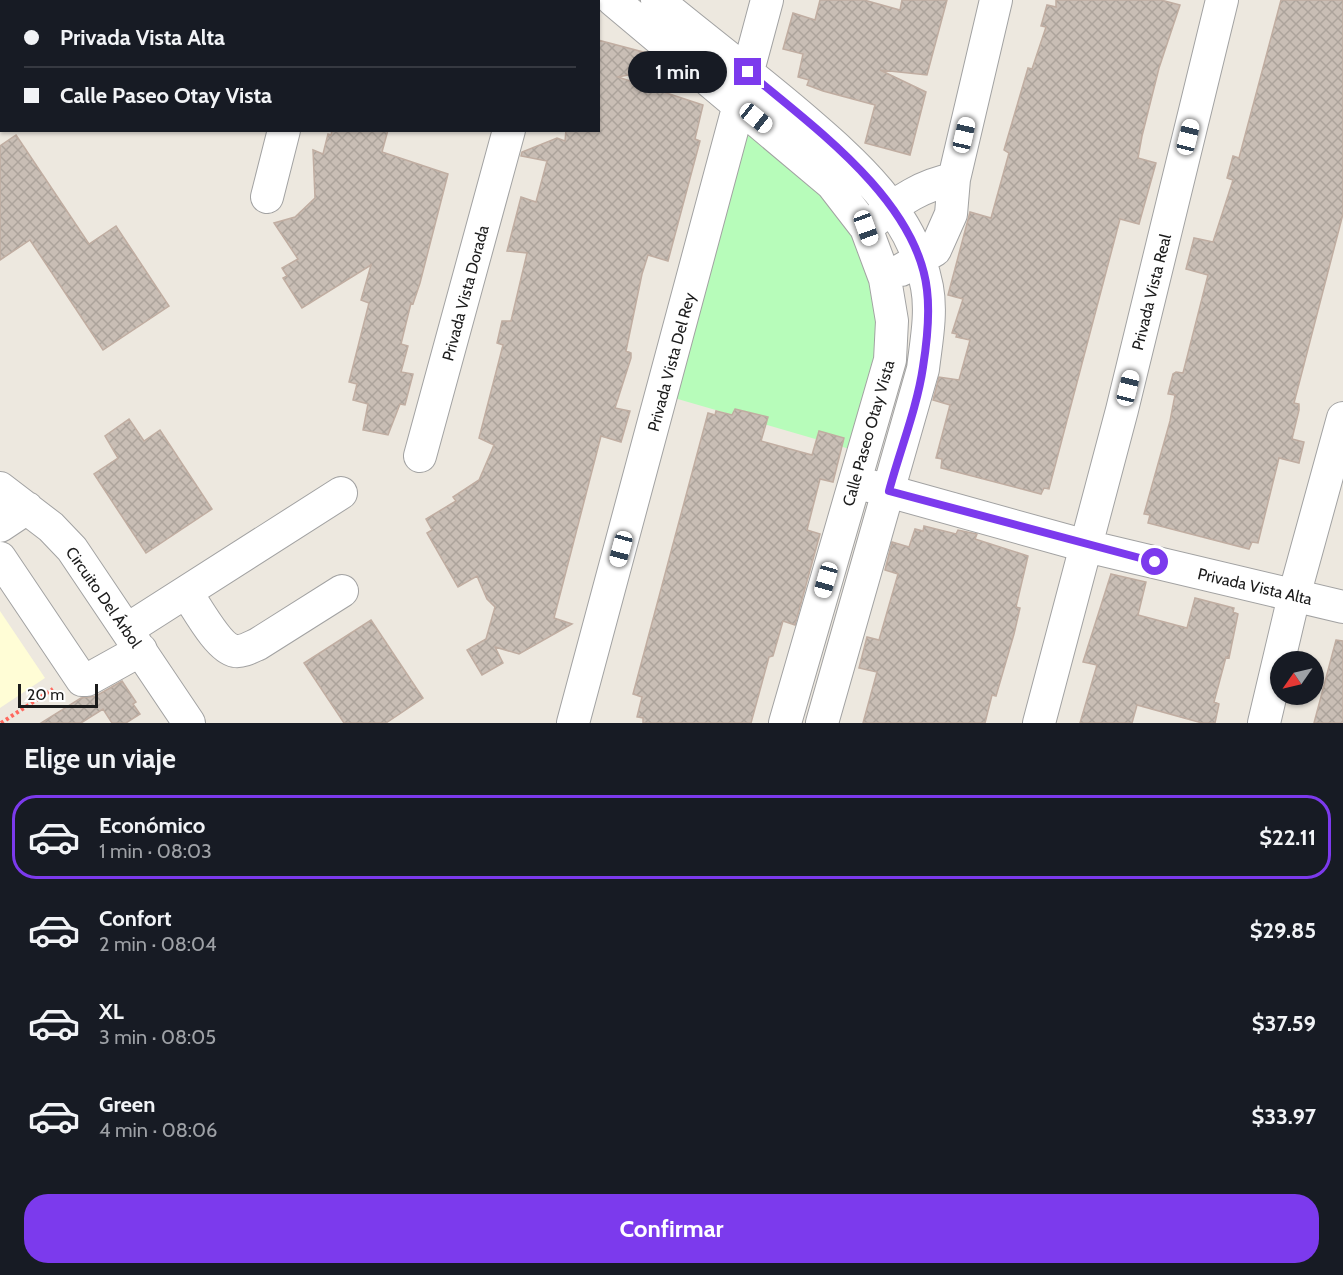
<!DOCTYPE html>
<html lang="es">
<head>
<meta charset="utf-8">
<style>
  body { margin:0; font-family:Cabin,sans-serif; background:#242831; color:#f1f3f6; height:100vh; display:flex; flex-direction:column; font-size:22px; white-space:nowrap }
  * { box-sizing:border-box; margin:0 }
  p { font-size:20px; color:#9ea1a6 }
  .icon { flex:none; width:33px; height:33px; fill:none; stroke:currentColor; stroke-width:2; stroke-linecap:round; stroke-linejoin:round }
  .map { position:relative; height:723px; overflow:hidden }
  .drawer { display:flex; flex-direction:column; background:#171b24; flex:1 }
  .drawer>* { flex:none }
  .top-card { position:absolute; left:0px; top:0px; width:600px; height:132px; box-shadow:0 2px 4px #0004; display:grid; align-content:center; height:132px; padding:0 24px; background:#171b24 }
  .needle { width:39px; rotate:236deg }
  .buttons { position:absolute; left:1270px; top:651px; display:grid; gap:12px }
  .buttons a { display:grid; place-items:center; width:54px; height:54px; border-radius:50%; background:#171b24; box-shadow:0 2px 4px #0004; font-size:30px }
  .scale { position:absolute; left:18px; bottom:15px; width:80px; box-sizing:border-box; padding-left:6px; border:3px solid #1b1b1b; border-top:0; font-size:16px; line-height:21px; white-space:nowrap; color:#1b1b1b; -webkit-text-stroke:4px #fff; paint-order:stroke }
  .end { position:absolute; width:27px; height:27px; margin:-14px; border:8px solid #7c3aed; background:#fff; box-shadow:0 0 0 3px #fff }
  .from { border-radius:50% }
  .bubble { position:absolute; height:42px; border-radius:21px; background:#171b24; box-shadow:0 2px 4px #0004; font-size:20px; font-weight:700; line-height:42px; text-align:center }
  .car { position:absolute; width:18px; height:36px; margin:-18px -9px; border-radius:8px; box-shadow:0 0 4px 2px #0007; background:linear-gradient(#fff 24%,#345 0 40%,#fff 0 76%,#345 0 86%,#fff 0) }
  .top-card b { display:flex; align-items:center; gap:21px; height:57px; font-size:22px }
  .top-card b+b { border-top:2px solid #363941 }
  .top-card i { width:15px; height:15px; background:#f1f3f6 }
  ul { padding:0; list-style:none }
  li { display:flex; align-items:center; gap:18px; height:84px; margin:0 12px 9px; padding:0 12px; border:3px solid transparent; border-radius:24px }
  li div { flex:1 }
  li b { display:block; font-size:22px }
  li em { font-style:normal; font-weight:700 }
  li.selected { border-color:#7c3aed }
  li>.icon { width:54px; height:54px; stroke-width:1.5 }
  h2 { padding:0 24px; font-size:27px; line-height:72px }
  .button { display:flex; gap:12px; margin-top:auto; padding:12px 24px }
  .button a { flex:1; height:69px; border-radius:24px; background:#7c3aed; color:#fff; font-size:24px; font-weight:700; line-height:69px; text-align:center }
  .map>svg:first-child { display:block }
  .education { fill:#fffdd6 }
  .park { fill:#b7fcba }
  .building { fill:url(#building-cross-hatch); stroke:#c0ada1; stroke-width:1.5 }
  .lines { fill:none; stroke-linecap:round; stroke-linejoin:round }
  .minor-casing { stroke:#a2a2a2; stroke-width:34 }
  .path { stroke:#ff685e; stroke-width:4; stroke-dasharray:3 3; stroke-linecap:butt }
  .minor { stroke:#fff; stroke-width:32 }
  .route { stroke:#7c3aed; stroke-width:8 }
  .labels { text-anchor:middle; stroke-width:6; stroke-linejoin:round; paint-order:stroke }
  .street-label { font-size:16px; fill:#1b1b1b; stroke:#fff }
</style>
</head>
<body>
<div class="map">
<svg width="1343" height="723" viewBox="0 0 1343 723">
  <defs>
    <pattern id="building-cross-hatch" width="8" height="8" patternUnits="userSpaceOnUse" patternTransform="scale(1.5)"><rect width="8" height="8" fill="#c9beb5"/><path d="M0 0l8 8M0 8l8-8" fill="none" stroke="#aca39b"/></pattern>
  </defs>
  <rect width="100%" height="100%" fill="#ede8df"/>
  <!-- education -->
  <path class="education" d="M0 611 45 678 0 708Z"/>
  <!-- park -->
  <path class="park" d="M739 105 832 184 892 321 860 452 657 393Z"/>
  <!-- building -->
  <path class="building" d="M820 0H864L900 10 902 0H947L927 75 880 70 926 92 910 155 865 143 875 105 823 91 807 85 809 80 798 77 803 54 783 49 793 13 815 20Z
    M1056 0H1161L1180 5 1159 68 1142 136 1138 158 1156 163 1139 224 1120 219 1049 489 1044 488 1041 494 941 468 942 459 936 458 950 405 933 400 939 377 959 380 970 340 956 337 957 334 952 333 963 299 948 295 970 212 991 218 1009 153 1004 150 1028 68 1032 69 1046 27 1041 26 1047 5 1056 7Z
    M1281 0H1343V214L1294 403 1299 404V410L1292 439 1304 442 1299 463 1279 458 1258 543 1252 542 1249 549 1148 523 1150 515 1144 514 1170 421 1175 395 1168 394 1173 374 1176 372 1183 373 1208 275 1186 269 1194 238 1213 242 1233 180 1227 178 1233 156 1239 158Z
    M598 40 647 53 664 68 618 77 703 105 695 139 700 141 668 261 648 255 642 274 626 351 631 353V358L615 408 630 411 621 442 601 436 554 618 572 624 519 654 495 647 503 663 482 675 467 650 486 639 495 607 487 599 477 576 458 587 427 533 432 530 426 519 456 501 453 497 479 480 494 445 479 438 503 345 497 343 502 321H511L527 253 507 251 521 197 536 202 547 161 521 156 522 152 557 138 565 141 566 130H598Z
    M332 130H388L382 152 448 174 420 283 413 304 411 303 401 344 408 346 401 372 413 374 405 405 400 404 388 435 363 430 368 404 353 400 357 384 349 382 369 303 361 300 371 265 302 308 283 278 287 276 282 268 298 259 274 223 295 217 315 198 313 150 323 154 328 134 331 135Z
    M16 135 89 244 116 226 169 306 103 350 30 240 0 260V146Z
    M735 409 768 417 761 441 812 455 819 431 844 438 833 482 820 479 807 530 820 534 795 625 783 621 773 656 769 657 751 723H643V718L637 717 642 697 633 694 708 413 715 415 716 411 732 415Z
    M129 419 144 441 160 430 212 509 146 553 94 474 118 458 105 436Z
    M924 526 956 534 958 530 977 534 975 539 1028 556 1016 607 1020 608 1014 634 996 696 992 695 985 723H863L877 672 859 668 867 637 879 640 898 574 885 570 892 542 909 547 915 529 923 531Z
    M1111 574 1146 582 1138 615 1187 628 1195 598 1234 608 1233 612 1238 614 1229 658 1226 657 1214 702 1219 704 1215 723H1202L1137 705 1132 723H1080L1097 665 1083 662Z
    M371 620 423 698 386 723H344L304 663Z
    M1336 640 1343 641V723H1314Z
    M122 681 136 702 133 704 140 714 126 723H112L103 709 81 723H41L81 698 96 696Z"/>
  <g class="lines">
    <!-- minor casing -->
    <g class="minor-casing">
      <path id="minor" d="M613 0 832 184 866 228 885 279 892 321 890 360 785 723
        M657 0C702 37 748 72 792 109 849 158 912 209 927 287 932 313 926 343 923 369L822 723
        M318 2 319 0
        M544 2 545 0
        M267 197 284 130
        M876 220C900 200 923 185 954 179
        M901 270 935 250 951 214 954 179 996 0
        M420 456 509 130
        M870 486 1086 546 1343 607
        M0 488 51 527 72 549 189 723
        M0 526 27 508
        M0 558 82 680H87L141 650
        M186 592C196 606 218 648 235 651 243 652 251 647 258 644L342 591
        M128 629 341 493
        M573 723 767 0
        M1039 723 1122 410 1222 0
        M1264 723 1294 596 1343 418"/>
    </g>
    <!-- path -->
    <path class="path" d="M1 723 53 689"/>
    <!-- minor -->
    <use href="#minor" class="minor"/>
  </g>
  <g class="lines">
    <!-- route -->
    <path class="route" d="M748 72C812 126 917 200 927 290 930 315 927 342 923 367 917 408 900 450 889 491L1155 562"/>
  </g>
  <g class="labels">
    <!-- street labels -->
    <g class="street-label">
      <text transform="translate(1151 292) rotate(-76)" y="6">Privada Vista Real</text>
      <text transform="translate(465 293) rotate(-75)" y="6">Privada Vista Dorada</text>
      <text transform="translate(671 362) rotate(-75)" y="6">Privada Vista Del Rey</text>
      <text transform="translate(868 433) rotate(-74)" y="6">Calle Paseo Otay Vista</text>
      <text transform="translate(1255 586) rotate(13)" y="6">Privada Vista Alta</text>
      <text transform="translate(104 597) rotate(55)" y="6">Circuito Del Árbol</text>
    </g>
  </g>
</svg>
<div class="buttons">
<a><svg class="needle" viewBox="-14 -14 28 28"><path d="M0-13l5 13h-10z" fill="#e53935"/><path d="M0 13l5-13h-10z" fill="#9ea1a6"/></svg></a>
</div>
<div class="scale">20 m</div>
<i class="end from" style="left:1155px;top:562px"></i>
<i class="end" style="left:748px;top:72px"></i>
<div class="bubble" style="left:628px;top:51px;width:99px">1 min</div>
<i class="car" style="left:756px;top:118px;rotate:129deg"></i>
<i class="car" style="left:964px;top:135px;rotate:13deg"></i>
<i class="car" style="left:1188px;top:137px;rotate:14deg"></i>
<i class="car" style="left:866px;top:228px;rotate:160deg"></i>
<i class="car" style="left:1128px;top:388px;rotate:14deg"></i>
<i class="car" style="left:621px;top:549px;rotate:195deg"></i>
<i class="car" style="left:826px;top:580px;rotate:196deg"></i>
<div class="top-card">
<b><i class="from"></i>Privada Vista Alta</b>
<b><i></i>Calle Paseo Otay Vista</b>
</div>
</div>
<section class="drawer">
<h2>Elige un viaje</h2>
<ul>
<li class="selected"><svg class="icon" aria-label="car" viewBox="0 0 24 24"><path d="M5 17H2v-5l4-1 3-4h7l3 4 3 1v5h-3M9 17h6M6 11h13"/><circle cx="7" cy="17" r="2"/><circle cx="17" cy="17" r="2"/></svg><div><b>Económico</b><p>1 min · 08:03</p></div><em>$22.11</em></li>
<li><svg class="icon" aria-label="car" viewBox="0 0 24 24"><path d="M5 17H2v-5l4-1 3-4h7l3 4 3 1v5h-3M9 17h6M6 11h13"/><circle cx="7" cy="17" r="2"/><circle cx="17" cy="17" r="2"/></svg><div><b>Confort</b><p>2 min · 08:04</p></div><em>$29.85</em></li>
<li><svg class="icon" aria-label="car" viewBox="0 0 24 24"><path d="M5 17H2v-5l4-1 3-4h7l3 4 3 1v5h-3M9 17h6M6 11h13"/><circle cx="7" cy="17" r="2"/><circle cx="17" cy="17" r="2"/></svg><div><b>XL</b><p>3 min · 08:05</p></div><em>$37.59</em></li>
<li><svg class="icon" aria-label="car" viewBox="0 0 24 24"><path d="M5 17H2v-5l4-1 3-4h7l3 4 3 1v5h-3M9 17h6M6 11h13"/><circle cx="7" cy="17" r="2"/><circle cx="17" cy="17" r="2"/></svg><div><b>Green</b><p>4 min · 08:06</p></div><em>$33.97</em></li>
</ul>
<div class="button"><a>Confirmar</a></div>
</section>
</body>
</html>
